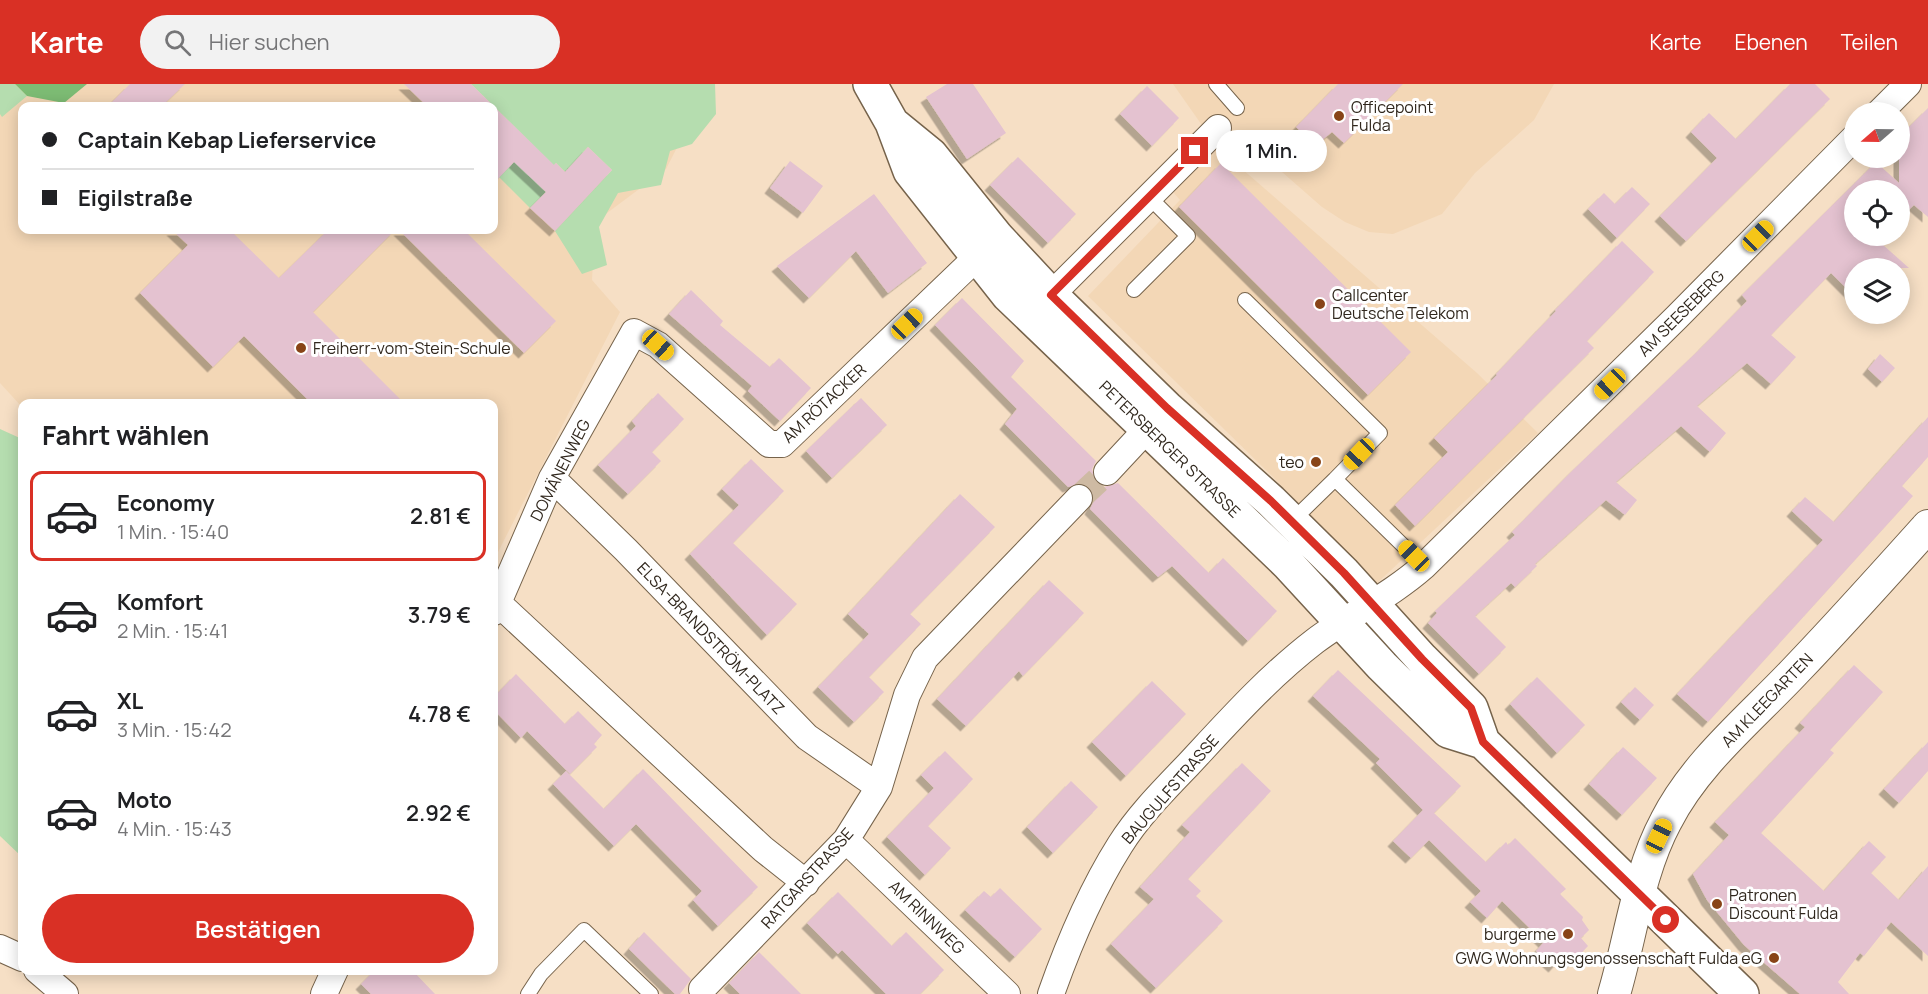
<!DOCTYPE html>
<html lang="de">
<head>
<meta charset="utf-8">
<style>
  body { margin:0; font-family:Manrope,sans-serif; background:#f2f2f2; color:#202124; height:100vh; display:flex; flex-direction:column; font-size:22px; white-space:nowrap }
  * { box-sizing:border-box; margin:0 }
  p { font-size:20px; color:#757577 }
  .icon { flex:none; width:33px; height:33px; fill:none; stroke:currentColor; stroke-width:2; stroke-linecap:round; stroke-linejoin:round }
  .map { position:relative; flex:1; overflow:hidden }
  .drawer { position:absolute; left:18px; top:315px; width:480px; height:576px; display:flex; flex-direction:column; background:#fff; border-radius:12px; box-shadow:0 3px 15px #0003 }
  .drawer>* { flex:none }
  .banner { position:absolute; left:18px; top:18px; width:480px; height:132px; border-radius:12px; box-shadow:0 3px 15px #0003; display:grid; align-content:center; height:132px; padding:0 24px; background:#fff }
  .needle { width:39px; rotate:250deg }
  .fabs { position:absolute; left:1844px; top:18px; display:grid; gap:12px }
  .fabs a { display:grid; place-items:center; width:66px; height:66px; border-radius:50%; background:#fff; box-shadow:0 3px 15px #0003; font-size:30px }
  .end { position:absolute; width:27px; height:27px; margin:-14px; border:8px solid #d93025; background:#fff; box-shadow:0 0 0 3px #fff }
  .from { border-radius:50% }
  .bubble { position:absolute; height:42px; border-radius:21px; background:#fff; box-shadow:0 3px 15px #0003; font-size:20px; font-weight:600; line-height:42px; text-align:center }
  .car { position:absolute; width:18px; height:36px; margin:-18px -9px; border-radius:8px; box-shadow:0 0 4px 2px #0007; background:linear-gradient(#f5c518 24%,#345 0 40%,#f5c518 0 76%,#345 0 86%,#f5c518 0) }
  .banner b { display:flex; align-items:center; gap:21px; height:57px; font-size:22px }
  .banner b+b { border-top:2px solid #e0e0e0 }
  .banner i { width:15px; height:15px; background:#202124 }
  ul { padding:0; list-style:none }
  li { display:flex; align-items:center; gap:18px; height:90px; margin:0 12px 9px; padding:0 12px; border:3px solid transparent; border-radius:12px }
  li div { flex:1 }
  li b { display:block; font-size:22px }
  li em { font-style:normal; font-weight:600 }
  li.current { border-color:#d93025 }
  li>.icon { width:54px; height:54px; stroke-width:1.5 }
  h2 { padding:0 24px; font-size:27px; line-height:72px }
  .action { display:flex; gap:12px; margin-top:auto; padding:12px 24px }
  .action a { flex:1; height:69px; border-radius:36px; background:#d93025; color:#fff; font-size:24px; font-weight:600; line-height:69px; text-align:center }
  header { display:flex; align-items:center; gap:36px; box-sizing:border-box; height:84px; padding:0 30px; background:#d93025; color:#fff }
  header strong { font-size:28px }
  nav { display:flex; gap:33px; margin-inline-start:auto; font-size:21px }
  .search { width:420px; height:54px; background:#f2f2f2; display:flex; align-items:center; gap:15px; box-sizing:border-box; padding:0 21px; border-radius:33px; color:#757577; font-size:22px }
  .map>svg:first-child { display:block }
  .built { fill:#f3d7b6; fill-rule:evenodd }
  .green { fill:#b5ddaf }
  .forest { fill:#7dbc74 }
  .building { fill:#e4c2d0; filter:url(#shadow) }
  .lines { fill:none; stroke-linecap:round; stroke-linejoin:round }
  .minor-tunnel { stroke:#cebaa3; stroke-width:26; stroke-dasharray:26 13; stroke-linecap:butt }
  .service-casing { stroke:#76634b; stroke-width:16 }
  .minor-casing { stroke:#76634b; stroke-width:28 }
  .tertiary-casing { stroke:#76634b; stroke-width:34 }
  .primary-casing { stroke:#76634b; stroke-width:36 }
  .service { stroke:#fff; stroke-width:14 }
  .minor { stroke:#fff; stroke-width:26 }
  .tertiary { stroke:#fff; stroke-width:32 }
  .primary { stroke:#fff; stroke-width:33 }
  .route { stroke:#d93025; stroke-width:8 }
  .poi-dot { fill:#884417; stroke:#fff; stroke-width:2 }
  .labels { text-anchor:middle; stroke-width:6; stroke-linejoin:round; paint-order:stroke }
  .poi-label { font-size:16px; fill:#30271d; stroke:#fff; text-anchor:start }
  .street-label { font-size:16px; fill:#30271d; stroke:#fff }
</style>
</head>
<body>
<header>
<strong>Karte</strong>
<div class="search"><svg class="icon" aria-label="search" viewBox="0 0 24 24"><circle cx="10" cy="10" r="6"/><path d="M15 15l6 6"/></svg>Hier suchen</div>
<nav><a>Karte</a><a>Ebenen</a><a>Teilen</a></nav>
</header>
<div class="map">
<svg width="1928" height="910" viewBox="0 0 1928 910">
  <defs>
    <filter id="shadow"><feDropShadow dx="-5.5" dy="5.5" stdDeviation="0" flood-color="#0004"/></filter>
  </defs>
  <rect width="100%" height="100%" fill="#f6dfc5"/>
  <!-- built -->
  <path class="built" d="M0 0H701L704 11 666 85 595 138 592 196 620 228 494 476V320H22V323L0 299ZM22 22H494V146H22Z
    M1173 0H1554L1534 36 1475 89 1442 130 1393 150 1369 148 1345 138 1322 123 1242 53 1218 64 1477 289 1538 349 1375 501 1274 394 1088 212 1180 116 1173 108 1218 64Z"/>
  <!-- green -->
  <path class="green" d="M0 0H15L27 12 2 33 0 30Z
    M471 0H715L716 30 692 60 670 67 661 101 618 109 599 143 607 181 582 190 555 147 612 86 588 63 565 88 556 79 537 99 546 108 530 124 499 93 532 60Z
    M0 345 22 355V773L0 752Z"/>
  <!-- forest -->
  <path class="forest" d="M15 0H87L64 19 27 12Z"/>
  <!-- building -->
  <path class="building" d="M130 0H185L162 22H108Z
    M404 0H471L554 81 556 79 565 88 588 63 612 86 555 147 530 124 546 108 514 78 494 99V22H427Z
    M947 0H973L1006 49 967 75 926 13Z
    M1338 0H1403L1344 59 1332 48 1315 62 1296 43Z
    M1790 0H1815L1830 15 1686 157 1660 132 1717 74 1691 48 1709 29 1736 55Z
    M1147 2 1179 34 1152 62 1120 30Z
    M1928 24V133L1914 121 1899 135V106H1854V152H1873L1909 184H1854V212L1831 189 1771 251 1796 273 1771 300 1747 279 1697 322 1726 349 1710 368 1681 342 1616 398 1637 416 1625 431 1606 416 1535 480 1537 482 1515 503 1511 499 1475 532 1506 563 1479 590 1428 539 1437 529 1435 527 1515 451 1512 448 1573 386 1700 265 1747 217 1742 211 1876 78 1899 99V53Z
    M1018 73 1076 130 1048 159 990 101Z
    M790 77 823 102 803 129 770 104Z
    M1221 79 1411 268 1368 311 1179 123Z
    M1632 103 1650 120 1617 154 1588 125 1604 109 1615 120Z
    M874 110 927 179 888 209 856 167 809 214 777 182Z
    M172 146H230L279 194 328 146H395L313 228 405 320H312L244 252 213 283 140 209 188 161Z
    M399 146H464L556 237 524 269Z
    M1622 157 1654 188 1587 257 1594 264 1415 442 1395 421 1448 368 1434 354 1497 291 1496 290 1556 227 1555 226Z
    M691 206 723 237 720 241 770 283 779 274 811 304 780 337 748 307 752 302 669 230Z
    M962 214 1024 277 1011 293 1096 377 1092 385 1096 399 1104 403 1118 399 1209 489 1223 474 1277 527 1248 557 1172 482 1158 493 1090 425 1094 417 1090 404 1082 399 1068 403 1005 340 1017 325 935 241Z
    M1880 270 1895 284 1882 298 1868 285Z
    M658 309 684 335 652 368 661 377 628 410 598 381 636 342 632 337Z
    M861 314 887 341 832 394 806 367Z
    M1928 333V373L1902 402 1913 412 1708 638 1677 610 1823 456 1792 427 1805 413 1834 438Z
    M751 375 784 407 733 459 797 520 767 551 690 470 739 421 722 405Z
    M960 410 995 443 910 530 921 540 869 593 884 608 854 638 818 603 869 550 848 530Z
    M1049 496 1084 529 1023 592 1019 587 966 642 937 615Z
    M1854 581 1883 608 1830 666 1834 669 1761 749 1824 807 1869 757 1886 773 1871 789 1899 816 1928 782V872L1891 838 1864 872 1860 869 1838 898 1849 910H1800L1744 861 1707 816 1693 790 1729 751 1715 738 1805 643 1800 639Z
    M1338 586 1461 702 1434 729 1486 778 1506 758 1508 761 1515 754 1566 805 1560 810 1583 833 1582 836 1589 846 1581 854 1588 862 1572 879 1565 871 1554 883 1536 867 1544 858 1502 817 1487 834 1470 818 1481 807 1429 756 1411 774 1393 757 1423 726 1376 679 1380 675 1313 612Z
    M516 590 565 640 578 627 602 651 594 660 597 663 570 690 527 647 521 654 494 626V613Z
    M1537 593 1585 641 1557 669 1510 620Z
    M1152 597 1186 630 1126 692 1092 658Z
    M1635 603 1654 621 1640 636 1621 618Z
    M1928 658V687L1899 719 1884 705Z
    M1623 663 1657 694 1622 731 1589 700Z
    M945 667 973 695 928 742 951 764 925 791 887 753 934 704 921 691Z
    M1242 679 1271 707 1188 795 1201 807 1196 812 1223 837 1156 904 1111 860 1154 815 1140 803 1190 748 1182 741Z
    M643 685 758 803 718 842 693 816 702 807 636 740 614 762 553 700 566 687 604 725Z
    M1071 697 1098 723 1053 769 1027 743Z
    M1000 804 1042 845 1015 873 965 826 984 807 991 813Z
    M838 808 892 862 906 848 944 886 920 910H886L842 866 838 870 807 839Z
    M644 848 691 895 680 910H675L629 865Z
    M759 868 801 910H740L729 899Z
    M375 886H412L435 910H371L361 900Z"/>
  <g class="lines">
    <!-- minor-tunnel -->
    <path class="minor-tunnel" d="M1079 414 1107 388"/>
    <!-- service casing -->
    <g class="service-casing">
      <path id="service" d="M1216 0 1237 24
        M1134 206 1188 152 1149 113
        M1245 216 1380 349 1335 395 1424 482
        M1292 437 1335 395
        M528 910 541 890 584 846 651 910"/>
    </g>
    <!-- minor casing -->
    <g class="minor-casing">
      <path id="minor" d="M1880 28 1908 0
        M1051 211 1218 44
        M1107 388 1148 344
        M552 394 626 466 807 653 879 703
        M498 519 763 765 806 799
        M494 528 552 394 634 248 658 261 769 360H782L977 173
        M846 756 1007 910
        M0 864 22 874
        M37 886 65 910
        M702 905 846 756 879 703 907 611 925 574 1079 414
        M324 910 335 886
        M1051 910C1069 859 1091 807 1120 761 1138 732 1164 706 1188 681 1228 638 1268 593 1315 557 1351 530 1390 512 1424 482L1677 233 1854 54"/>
    </g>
    <!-- tertiary casing -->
    <g class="tertiary-casing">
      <path id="tertiary" d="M1614 910C1631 853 1638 789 1666 737 1696 678 1752 633 1796 586 1841 539 1884 491 1928 442"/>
    </g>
    <!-- primary casing -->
    <g class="primary-casing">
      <path id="primary" d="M870 0 892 39 910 87 1008 211 1288 480 1382 582 1448 647 1483 658 1742 910
        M893 40 931 71 997 153 1051 211 1167 324 1271 417 1344 489 1422 575 1471 624 1483 658"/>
    </g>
    <!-- service -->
    <use href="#service" class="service"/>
    <!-- minor -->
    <use href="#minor" class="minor"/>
    <!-- tertiary -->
    <use href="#tertiary" class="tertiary"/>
    <!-- primary -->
    <use href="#primary" class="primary"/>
  </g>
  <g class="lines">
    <!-- route -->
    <path class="route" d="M1195 67 1051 211 1167 324 1271 417 1344 489 1422 575 1471 624 1483 658 1666 836"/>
  </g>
  <!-- markers -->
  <g class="poi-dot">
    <circle cx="1339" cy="32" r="6"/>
    <circle cx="1320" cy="220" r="6"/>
    <circle cx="301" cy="264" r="6"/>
    <circle cx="1316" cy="378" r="6"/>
    <circle cx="1717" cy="820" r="6"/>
    <circle cx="1568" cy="850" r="6"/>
    <circle cx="1774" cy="874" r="6"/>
  </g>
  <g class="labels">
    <!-- poi labels -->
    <g class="poi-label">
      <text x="1351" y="29">Officepoint<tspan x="1351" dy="18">Fulda</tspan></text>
      <text x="1332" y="217">Callcenter<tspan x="1332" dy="18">Deutsche Telekom</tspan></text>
      <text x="313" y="270">Freiherr-vom-Stein-Schule</text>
      <text x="1304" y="384" text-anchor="end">teo</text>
      <text x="1729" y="817">Patronen<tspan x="1729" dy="18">Discount Fulda</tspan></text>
      <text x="1556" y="856" text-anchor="end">burgerme</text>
      <text x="1762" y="880" text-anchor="end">GWG Wohnungsgenossenschaft Fulda eG</text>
    </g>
    <!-- street labels -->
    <g class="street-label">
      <text transform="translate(1681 229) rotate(-45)" y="6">AM SEESEBERG</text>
      <text transform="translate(824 319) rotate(-43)" y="6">AM RÖTACKER</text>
      <text transform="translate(1170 365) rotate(44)" y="6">PETERSBERGER STRASSE</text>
      <text transform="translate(560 386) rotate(-63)" y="6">DOMÄNENWEG</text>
      <text transform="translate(711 554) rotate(46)" y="6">ELSA-BRANDSTRÖM-PLATZ</text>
      <text transform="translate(1767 616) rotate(-46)" y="6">AM KLEEGARTEN</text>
      <text transform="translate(1170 705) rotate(-49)" y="6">BAUGULFSTRASSE</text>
      <text transform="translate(807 794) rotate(-48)" y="6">RATGARSTRASSE</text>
      <text transform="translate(927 833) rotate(44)" y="6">AM RINNWEG</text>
    </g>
  </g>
</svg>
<div class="fabs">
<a><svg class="needle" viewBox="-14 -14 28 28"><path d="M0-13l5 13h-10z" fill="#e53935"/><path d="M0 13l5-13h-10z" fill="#757577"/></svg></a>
<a><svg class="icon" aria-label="locate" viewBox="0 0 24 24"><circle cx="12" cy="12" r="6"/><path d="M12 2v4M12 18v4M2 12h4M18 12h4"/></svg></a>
<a><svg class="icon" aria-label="layers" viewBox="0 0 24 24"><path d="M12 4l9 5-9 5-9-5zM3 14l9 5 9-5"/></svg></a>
</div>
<i class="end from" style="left:1666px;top:836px"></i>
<i class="end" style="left:1195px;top:67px"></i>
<div class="bubble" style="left:1216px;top:46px;width:111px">1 Min.</div>
<i class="car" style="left:1758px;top:152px;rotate:45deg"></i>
<i class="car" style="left:907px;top:240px;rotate:46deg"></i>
<i class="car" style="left:658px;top:261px;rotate:132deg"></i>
<i class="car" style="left:1610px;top:300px;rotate:226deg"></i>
<i class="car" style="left:1359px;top:370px;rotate:224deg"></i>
<i class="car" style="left:1414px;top:472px;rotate:315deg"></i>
<i class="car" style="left:1659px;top:752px;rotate:25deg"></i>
<div class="banner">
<b><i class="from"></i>Captain Kebap Lieferservice</b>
<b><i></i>Eigilstraße</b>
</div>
<section class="drawer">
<h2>Fahrt wählen</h2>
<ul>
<li class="current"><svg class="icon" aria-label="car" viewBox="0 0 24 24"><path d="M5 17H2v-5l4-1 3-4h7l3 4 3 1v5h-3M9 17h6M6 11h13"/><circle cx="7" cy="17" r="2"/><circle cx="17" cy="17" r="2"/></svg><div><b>Economy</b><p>1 Min. · 15:40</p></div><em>2.81 €</em></li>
<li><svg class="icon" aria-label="car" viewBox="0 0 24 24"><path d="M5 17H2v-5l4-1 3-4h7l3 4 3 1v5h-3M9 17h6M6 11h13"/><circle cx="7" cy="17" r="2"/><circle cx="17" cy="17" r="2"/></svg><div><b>Komfort</b><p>2 Min. · 15:41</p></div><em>3.79 €</em></li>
<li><svg class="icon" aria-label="car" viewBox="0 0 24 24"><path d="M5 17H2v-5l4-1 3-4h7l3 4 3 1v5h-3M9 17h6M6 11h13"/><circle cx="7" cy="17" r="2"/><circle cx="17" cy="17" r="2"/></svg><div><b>XL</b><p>3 Min. · 15:42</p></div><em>4.78 €</em></li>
<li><svg class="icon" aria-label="car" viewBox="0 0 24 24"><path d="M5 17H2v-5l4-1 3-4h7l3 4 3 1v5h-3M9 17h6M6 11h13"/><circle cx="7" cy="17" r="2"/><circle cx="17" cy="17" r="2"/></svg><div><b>Moto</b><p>4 Min. · 15:43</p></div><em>2.92 €</em></li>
</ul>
<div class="action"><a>Bestätigen</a></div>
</section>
</div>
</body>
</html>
